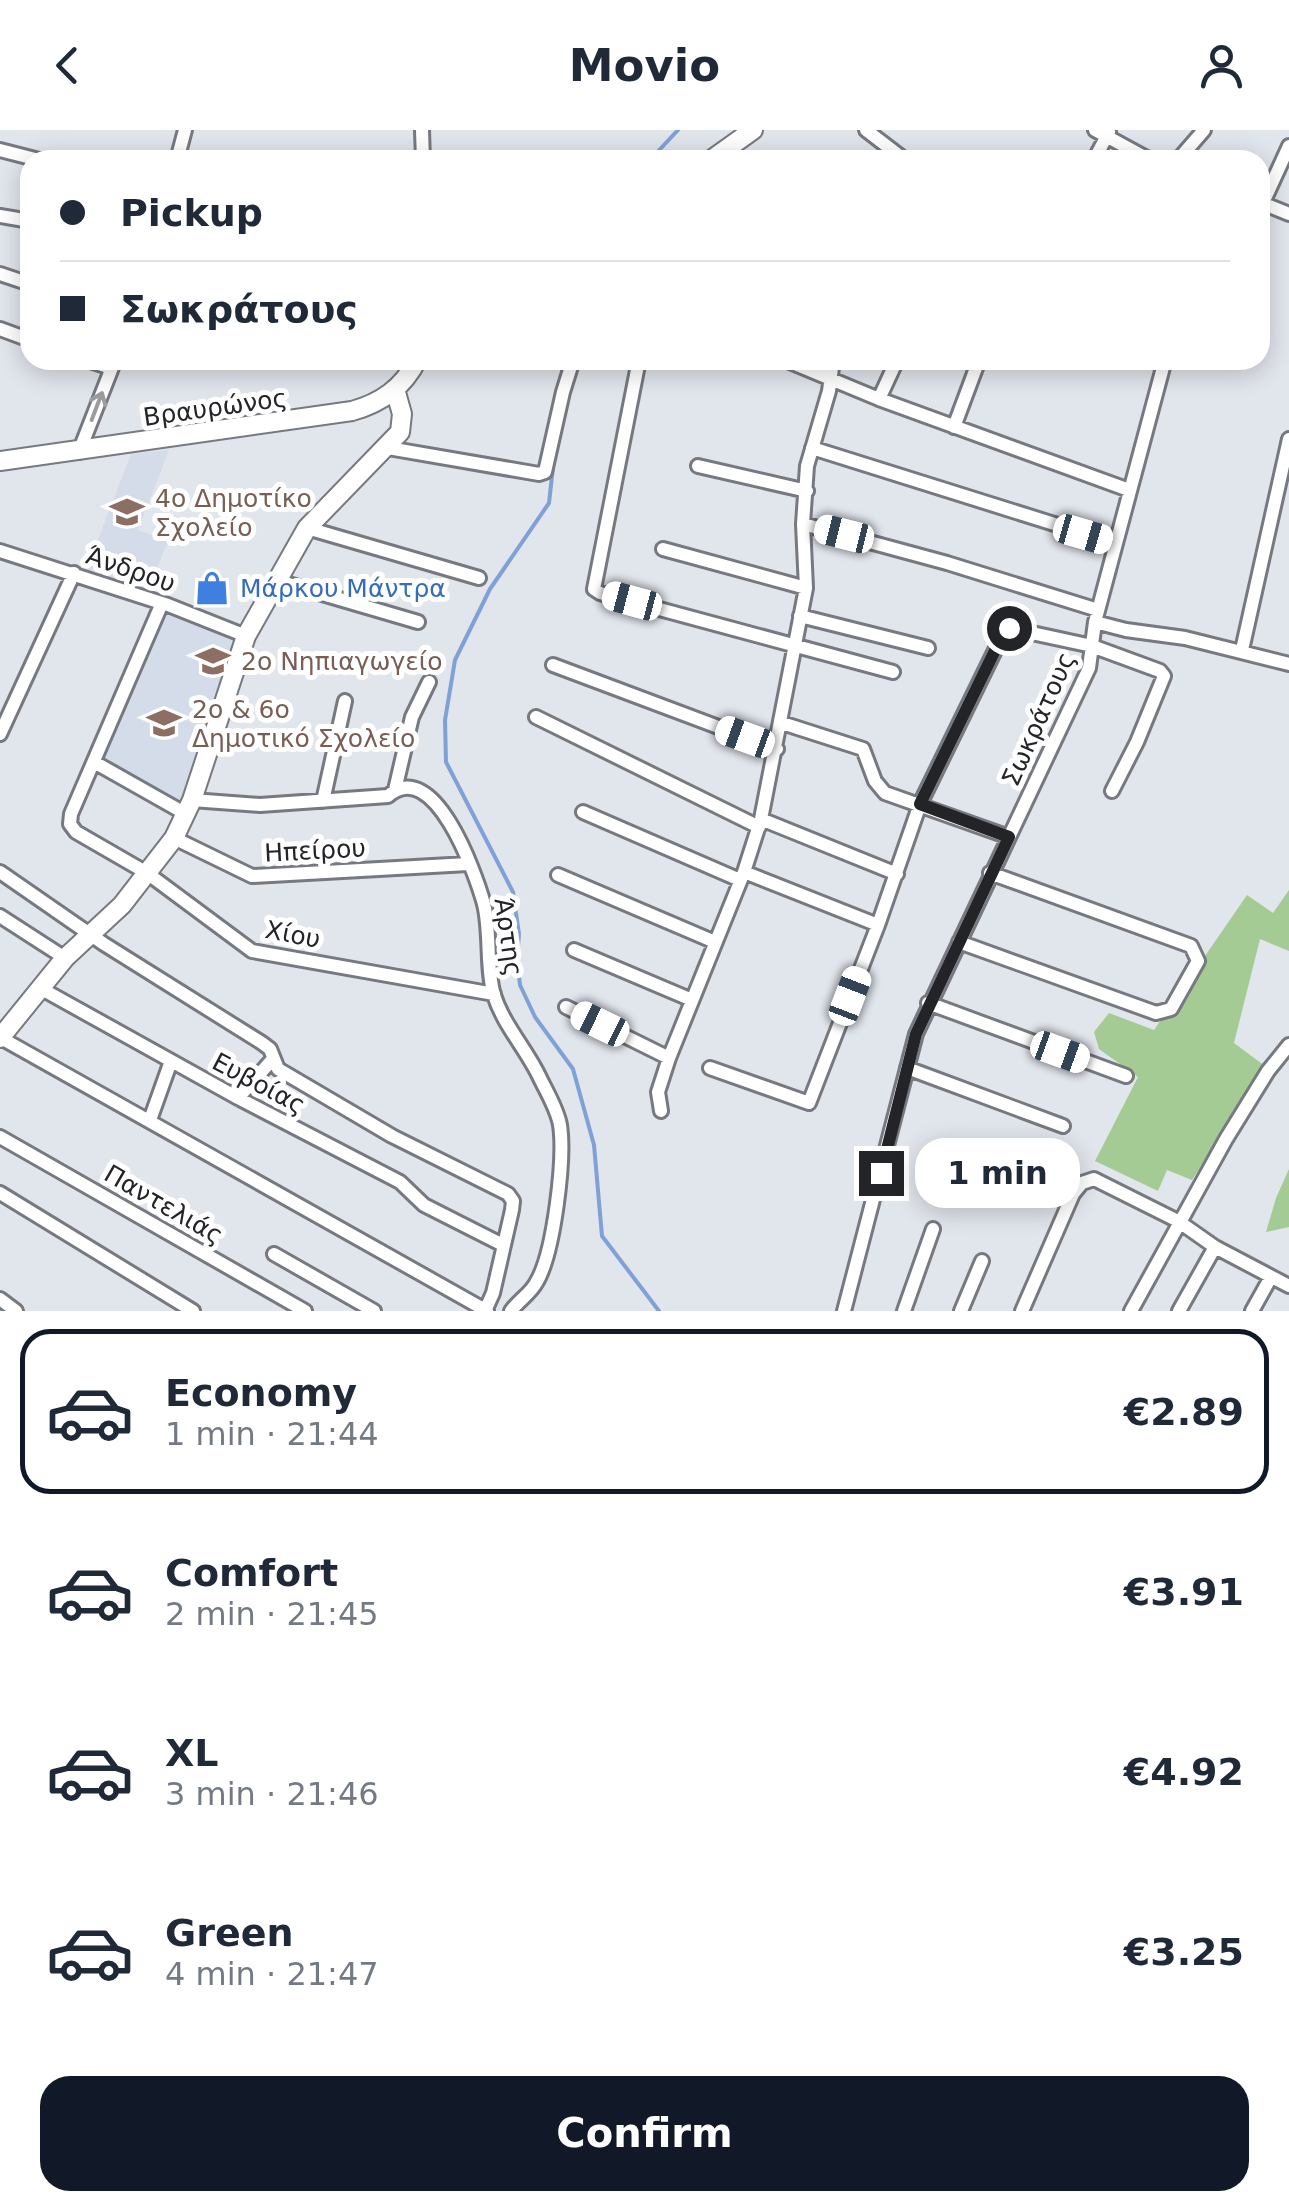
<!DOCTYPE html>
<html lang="en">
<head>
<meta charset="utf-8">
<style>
  body { margin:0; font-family:"DejaVu Sans",sans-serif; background:#f6f6f7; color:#1f2937; height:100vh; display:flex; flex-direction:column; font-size:38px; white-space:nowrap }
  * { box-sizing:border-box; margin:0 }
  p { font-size:32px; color:#747a83 }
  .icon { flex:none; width:55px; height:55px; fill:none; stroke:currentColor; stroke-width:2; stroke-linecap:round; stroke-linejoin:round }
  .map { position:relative; height:1181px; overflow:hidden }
  .details { display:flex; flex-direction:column; background:#fff; flex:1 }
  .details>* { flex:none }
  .top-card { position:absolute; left:20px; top:20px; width:1250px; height:220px; border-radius:30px; box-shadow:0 5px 25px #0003; display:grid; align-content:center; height:220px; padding:0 40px; background:#fff }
  .end { position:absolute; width:45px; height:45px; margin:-22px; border:12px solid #232427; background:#fff; box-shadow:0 0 0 5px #fff }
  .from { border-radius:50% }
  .bubble { position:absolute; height:70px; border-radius:30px; background:#fff; box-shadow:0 5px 25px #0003; font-size:32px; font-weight:700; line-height:70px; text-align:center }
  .car { position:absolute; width:30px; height:60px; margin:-30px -15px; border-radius:12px; box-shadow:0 0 8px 2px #0007; background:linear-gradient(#fff 24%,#345 0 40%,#fff 0 76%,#345 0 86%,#fff 0) }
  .top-card b { display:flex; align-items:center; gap:35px; height:95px; font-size:38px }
  .top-card b+b { border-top:2px solid #e0e1e3 }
  .top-card i { width:25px; height:25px; background:#1f2937 }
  ul { padding:18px 0 0; list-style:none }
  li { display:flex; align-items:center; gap:30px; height:165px; margin:0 20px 15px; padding:0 20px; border:5px solid transparent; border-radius:30px }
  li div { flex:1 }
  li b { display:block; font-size:38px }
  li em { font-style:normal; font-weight:700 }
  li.selected { border-color:#111827 }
  li>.icon { width:90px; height:90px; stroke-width:1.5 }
  .action { display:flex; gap:20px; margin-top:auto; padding:20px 40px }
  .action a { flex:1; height:115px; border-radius:30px; background:#111827; color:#fff; font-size:40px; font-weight:700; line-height:115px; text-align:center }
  header { display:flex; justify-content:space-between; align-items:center; height:130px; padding:0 40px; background:#fff; font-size:45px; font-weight:700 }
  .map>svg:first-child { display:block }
  .built { fill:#d4dbe9 }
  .green { fill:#a5cb95 }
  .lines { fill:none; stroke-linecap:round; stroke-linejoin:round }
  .stream { stroke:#80a1d6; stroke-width:4 }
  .street-casing { stroke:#76797f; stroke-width:18 }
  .secondary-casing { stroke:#76797f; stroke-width:22 }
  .street { stroke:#fff; stroke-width:12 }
  .secondary { stroke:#fff; stroke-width:18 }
  .oneway { stroke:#9c9c9e }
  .route { stroke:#232427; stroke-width:12 }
  .labels { text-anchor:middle; stroke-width:10; stroke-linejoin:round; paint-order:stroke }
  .street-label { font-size:25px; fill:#232427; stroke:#fff }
  .education-label { font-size:25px; fill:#785e54; stroke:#fff; text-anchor:start }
  .shop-label { font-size:25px; fill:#366cbe; stroke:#fff; text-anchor:start }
</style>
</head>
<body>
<header><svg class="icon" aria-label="back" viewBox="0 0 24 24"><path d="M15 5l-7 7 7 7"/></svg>Movio<svg class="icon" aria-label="person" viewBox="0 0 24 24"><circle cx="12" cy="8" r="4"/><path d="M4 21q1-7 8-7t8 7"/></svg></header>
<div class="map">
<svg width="1289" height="1181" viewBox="0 0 1289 1181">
  <rect width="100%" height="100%" fill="#e1e5ec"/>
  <!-- built -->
  <path class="built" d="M169 320 138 400 168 411 146 465 84 446 131 324Z
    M162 473 246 506 186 684 94 632Z"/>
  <!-- green -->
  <path class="green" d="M1289 760V821L1260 809 1234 913 1265 936 1192 1050 1167 1040 1158 1061 1095 1031 1138 947 1099 919 1094 902 1109 883 1154 900 1247 765 1273 783Z
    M1289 1039V1097L1266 1102 1276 1068Z"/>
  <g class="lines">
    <!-- stream -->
    <path class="stream" d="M650 30 678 0
      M575 242 581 230
      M554 328 549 373 490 459 455 530 445 590 446 632 513 762 519 804 517 829 520 855 535 887 573 939 594 1015 602 1106 659 1181"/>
    <!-- street casing -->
    <g class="street-casing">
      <path id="street" d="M422 0 423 30
        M866 0 905 30
        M1095 0 1150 30
        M0 20 39 30
        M177 30 185 0
        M1094 30 1109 2
        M1178 30 1204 0
        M1260 72 1289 84
        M1263 73 1289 16
        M0 86 30 91
        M0 144 30 154
        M0 199 30 210
        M87 230 111 238
        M639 230 594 459 600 463 893 542
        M785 230 879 269 1129 360
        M879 269 897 230
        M954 297 979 230
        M388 318 539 344 545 342 563 262 573 230
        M812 318 1115 413
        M79 322 115 230
        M698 336 807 361
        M803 394 947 433 1098 480
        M307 398 479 448
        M663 419 806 458
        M0 421 168 475 246 506
        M278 451 418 492
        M162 473 71 684 70 694 76 702 147 743 252 821 494 864
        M800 486 928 518
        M1095 492 1126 500 1185 508 1289 534
        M1242 520 1289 309
        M553 535 777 619
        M536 587 759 697
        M782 593 863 619 875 651 885 663 1009 707
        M0 604 74 443
        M94 632 186 684
        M395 660 412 587 429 552
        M192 670 260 675 388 666C434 626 475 742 484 774 491 802 486 840 494 865 503 894 526 919 539 946 546 961 557 978 560 995 565 1029 554 1124 536 1153 530 1164 519 1170 511 1181
        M323 671 345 571
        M583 682 740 750
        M761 689 897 744
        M174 708 252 746 468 734
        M0 742 104 814 262 913 270 919 278 939 392 1006 508 1064 513 1071 512 1080 493 1163 485 1181
        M744 742 878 795
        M558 745 715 812
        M0 786 65 828
        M959 812 1156 883 1171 879 1198 831 1191 816 990 743
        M574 820 692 870
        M40 858 238 968 400 1052 424 1075 503 1115
        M928 873 1126 946
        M566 877 669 928
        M1 908 487 1181
        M710 938 809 973 878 795 920 674 1004 502 1009 498 1092 516 1160 541 1164 546 1137 612 1112 661
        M907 938 1063 996
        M238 968 272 930
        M661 981 658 962 669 928 744 742 761 689 806 458 803 394 807 336 829 261 833 230
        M150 990 171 931
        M0 1007 305 1181
        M0 1063 193 1181
        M274 1124 374 1181
        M0 1169 16 1181
        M844 1181 916 904 1089 538 1095 492 1165 230
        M904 1181 933 1099
        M961 1181 982 1131
        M1022 1181 1073 1064 1082 1053 1094 1049 1178 1091 1215 1117 1289 1156
        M1131 1181 1226 1009 1268 941 1289 915
        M1179 1181 1215 1117
        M1252 1181 1271 1147"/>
    </g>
    <!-- secondary casing -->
    <g class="secondary-casing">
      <path id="secondary" d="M711 30 753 0
        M0 331 352 281C381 273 403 258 417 230
        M0 908 65 828 122 775 174 708 192 670 246 506 307 398 400 302 402 284 395 259"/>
    </g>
    <!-- street -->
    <use href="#street" class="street"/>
    <!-- secondary -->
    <use href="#secondary" class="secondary"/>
  </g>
  <!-- one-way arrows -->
  <defs><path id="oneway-shaft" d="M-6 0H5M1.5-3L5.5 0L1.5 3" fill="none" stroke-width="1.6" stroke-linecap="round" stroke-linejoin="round" transform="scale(2.5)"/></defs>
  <use class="oneway" href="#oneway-shaft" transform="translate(97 276) rotate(-69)"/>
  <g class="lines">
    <!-- route -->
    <path class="route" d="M881 1043 916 904 1009 707 920 674 1004 502 1009 498"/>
  </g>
  <!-- icons -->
  <defs>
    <g id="school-bare" transform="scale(2.7)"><path d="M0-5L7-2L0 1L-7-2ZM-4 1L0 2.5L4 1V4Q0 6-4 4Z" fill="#8d6e63" stroke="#fff" stroke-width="2.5" paint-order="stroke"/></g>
    <g id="shop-bare" transform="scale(2.7)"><path d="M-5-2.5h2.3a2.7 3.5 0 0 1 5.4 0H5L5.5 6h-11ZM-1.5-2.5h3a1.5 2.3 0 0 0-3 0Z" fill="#3f7fe0" stroke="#fff" stroke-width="2.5" paint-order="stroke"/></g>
  </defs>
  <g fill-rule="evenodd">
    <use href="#school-bare" x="127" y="382"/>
    <use href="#shop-bare" x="212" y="458"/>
    <use href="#school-bare" x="213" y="531"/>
    <use href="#school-bare" x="164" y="593"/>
  </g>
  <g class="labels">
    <!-- street labels -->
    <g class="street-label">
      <text transform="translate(215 277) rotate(-8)" y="9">Βραυρώνος</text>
      <text transform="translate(131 439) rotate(19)" y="9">Άνδρου</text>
      <text transform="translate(1038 589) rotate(-66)" y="9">Σωκράτους</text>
      <text transform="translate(315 720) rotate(-3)" y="9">Ηπείρου</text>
      <text transform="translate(293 804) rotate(11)" y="9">Χίου</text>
      <text transform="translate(509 807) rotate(82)" y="9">Άρτης</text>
      <text transform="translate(259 953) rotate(28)" y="9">Ευβοίας</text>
      <text transform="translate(164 1074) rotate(30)" y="9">Παντελιάς</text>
    </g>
    <!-- education labels -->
    <g class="education-label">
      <text x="155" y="377">4ο Δημοτίκο<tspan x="155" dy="29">Σχολείο</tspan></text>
      <text x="241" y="540">2ο Νηπιαγωγείο</text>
      <text x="192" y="588">2ο &amp; 6ο<tspan x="192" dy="29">Δημοτικό Σχολείο</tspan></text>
    </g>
    <!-- shop labels -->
    <g class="shop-label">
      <text x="240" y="467">Μάρκου Μάντρα</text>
    </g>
  </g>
</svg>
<i class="end from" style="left:1009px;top:498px"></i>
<i class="end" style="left:881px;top:1043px"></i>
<div class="bubble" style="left:915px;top:1008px;width:165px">1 min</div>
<i class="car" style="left:844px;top:404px;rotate:284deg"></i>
<i class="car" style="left:1083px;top:404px;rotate:106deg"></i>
<i class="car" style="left:632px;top:471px;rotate:285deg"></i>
<i class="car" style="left:745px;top:607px;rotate:290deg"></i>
<i class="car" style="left:850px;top:866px;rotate:21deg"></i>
<i class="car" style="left:600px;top:894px;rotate:296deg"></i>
<i class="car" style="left:1060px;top:922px;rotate:110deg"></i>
<div class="top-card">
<b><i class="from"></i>Pickup</b>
<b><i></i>Σωκράτους</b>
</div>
</div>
<section class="details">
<ul>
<li class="selected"><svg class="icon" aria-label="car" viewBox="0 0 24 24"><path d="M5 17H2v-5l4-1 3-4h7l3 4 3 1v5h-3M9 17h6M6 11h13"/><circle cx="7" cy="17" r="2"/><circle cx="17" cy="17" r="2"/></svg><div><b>Economy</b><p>1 min · 21:44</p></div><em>€2.89</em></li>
<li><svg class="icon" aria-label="car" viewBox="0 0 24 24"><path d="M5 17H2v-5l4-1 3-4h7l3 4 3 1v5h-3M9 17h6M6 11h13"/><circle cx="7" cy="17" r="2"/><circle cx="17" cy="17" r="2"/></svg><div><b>Comfort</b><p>2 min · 21:45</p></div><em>€3.91</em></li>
<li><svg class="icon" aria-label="car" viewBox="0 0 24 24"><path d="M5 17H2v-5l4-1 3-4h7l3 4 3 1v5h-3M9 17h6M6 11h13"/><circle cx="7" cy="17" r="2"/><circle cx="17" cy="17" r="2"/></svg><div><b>XL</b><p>3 min · 21:46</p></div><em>€4.92</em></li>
<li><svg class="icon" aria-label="car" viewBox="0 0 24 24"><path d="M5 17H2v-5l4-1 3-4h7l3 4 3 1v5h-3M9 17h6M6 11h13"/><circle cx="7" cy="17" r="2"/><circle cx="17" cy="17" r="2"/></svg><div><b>Green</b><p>4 min · 21:47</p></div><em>€3.25</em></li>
</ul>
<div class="action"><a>Confirm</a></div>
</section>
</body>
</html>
